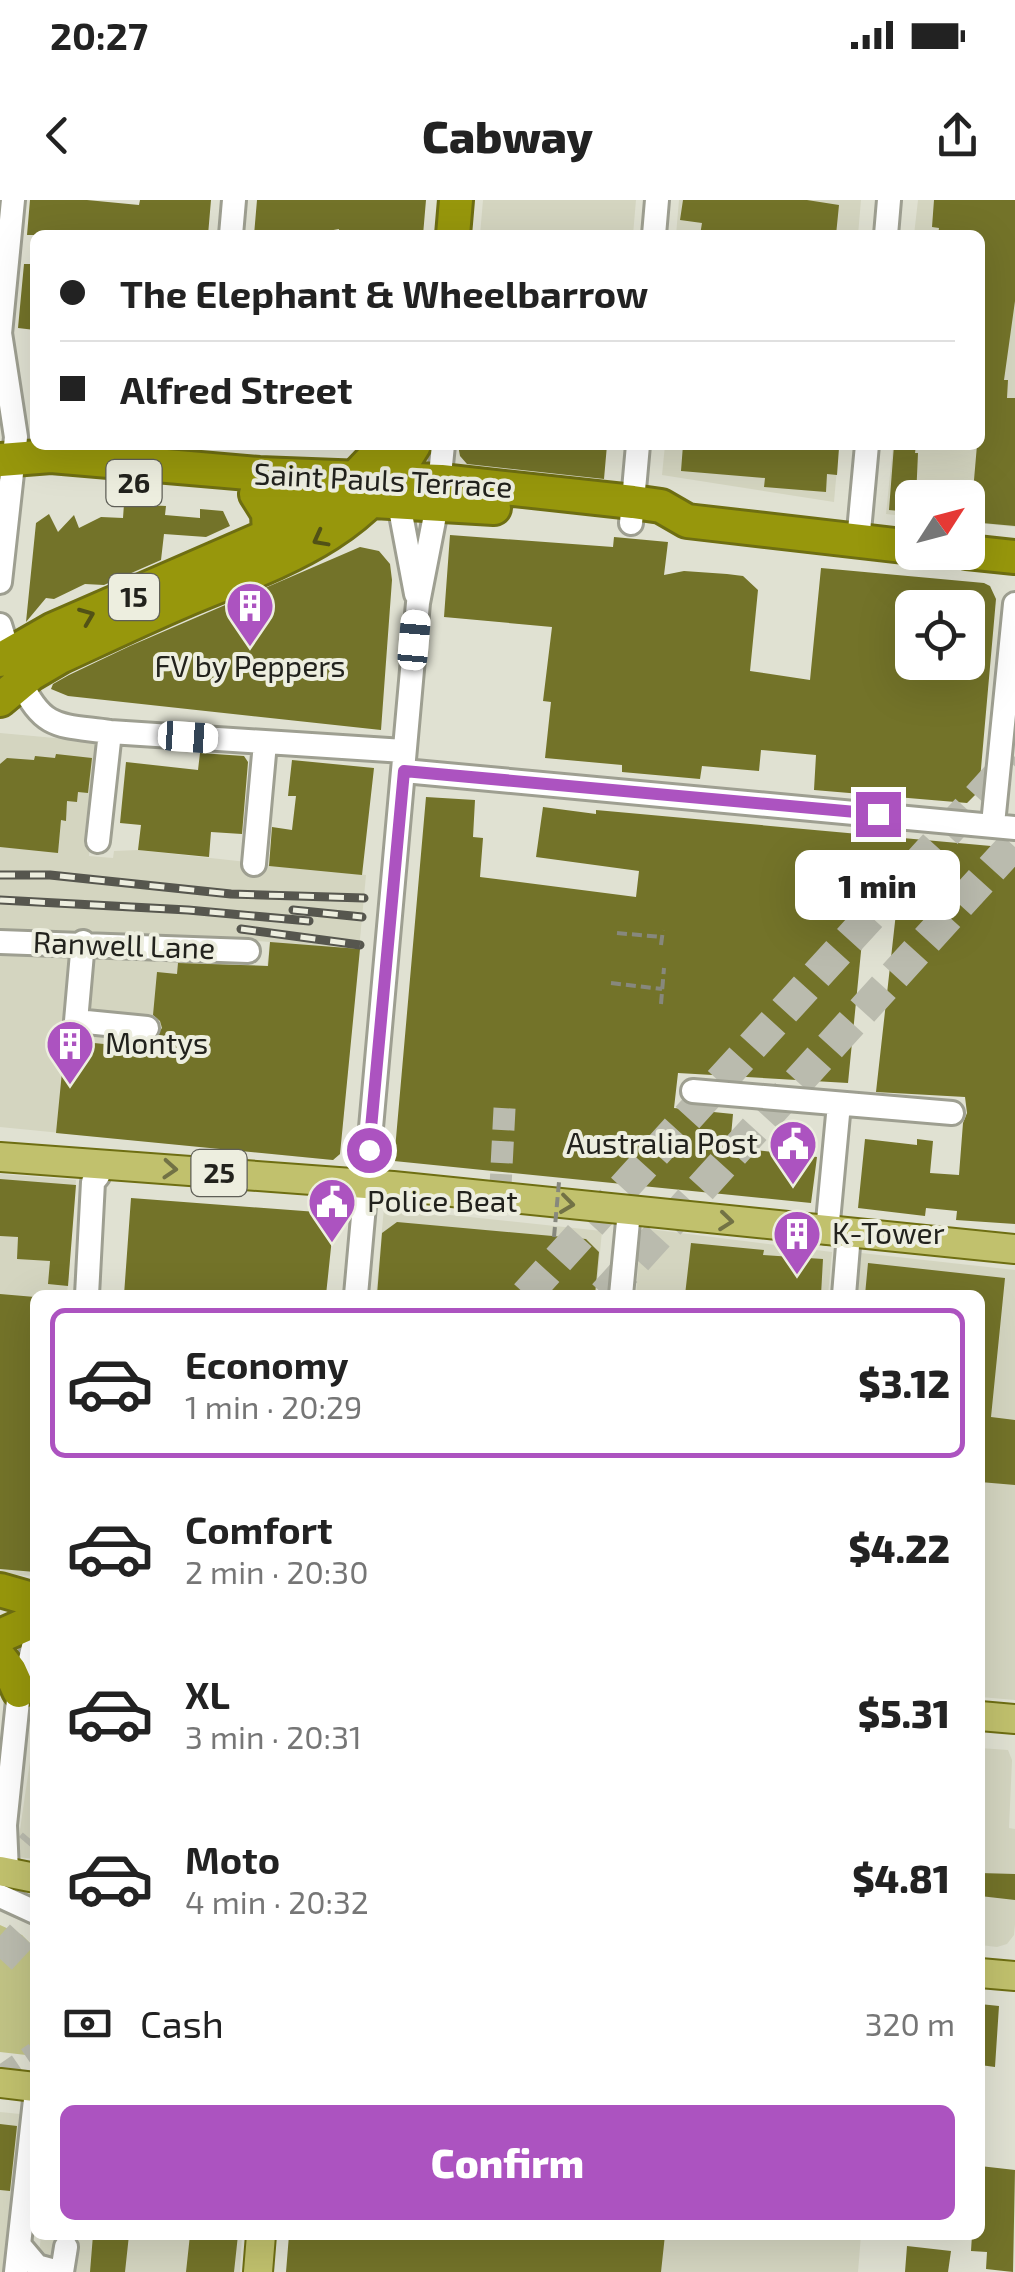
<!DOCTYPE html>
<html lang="en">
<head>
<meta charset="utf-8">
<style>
  body { margin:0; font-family:"Exo 2",sans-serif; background:#f6f6f6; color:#222; height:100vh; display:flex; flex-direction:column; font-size:38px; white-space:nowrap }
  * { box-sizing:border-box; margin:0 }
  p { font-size:32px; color:#767676 }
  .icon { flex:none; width:55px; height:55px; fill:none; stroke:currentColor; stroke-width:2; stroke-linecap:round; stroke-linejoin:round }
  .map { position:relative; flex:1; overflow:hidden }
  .drawer { position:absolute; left:30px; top:1090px; width:955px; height:950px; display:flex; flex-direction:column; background:#fff; border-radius:15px; box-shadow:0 10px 40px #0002 }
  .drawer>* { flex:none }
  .top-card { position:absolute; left:30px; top:30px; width:955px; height:220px; border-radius:15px; box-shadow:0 10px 40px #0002; display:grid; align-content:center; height:220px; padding:0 30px; background:#fff }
  .needle { width:65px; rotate:54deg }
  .tools { position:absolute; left:895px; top:280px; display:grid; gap:20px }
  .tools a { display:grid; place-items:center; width:90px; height:90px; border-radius:15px; background:#fff; box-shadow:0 10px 40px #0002; font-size:50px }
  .end { position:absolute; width:45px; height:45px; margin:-22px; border:12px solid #ac53c0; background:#fff; box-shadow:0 0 0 5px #fff }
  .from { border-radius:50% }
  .bubble { position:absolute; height:70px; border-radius:15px; background:#fff; box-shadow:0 10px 40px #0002; font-size:32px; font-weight:800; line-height:70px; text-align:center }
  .car { position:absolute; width:30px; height:60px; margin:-30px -15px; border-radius:12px; box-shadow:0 0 8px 2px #0007; background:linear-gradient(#fff 24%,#345 0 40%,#fff 0 76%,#345 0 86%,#fff 0) }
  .top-card b { display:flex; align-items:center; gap:35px; height:95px; font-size:38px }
  .top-card b+b { border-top:2px solid #e0e0e0 }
  .top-card i { width:25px; height:25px; background:#222 }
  ul { padding:18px 0 0; list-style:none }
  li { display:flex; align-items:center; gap:30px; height:150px; margin:0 20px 15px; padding:0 10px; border:5px solid transparent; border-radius:15px }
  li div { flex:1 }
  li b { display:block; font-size:38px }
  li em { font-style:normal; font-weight:800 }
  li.selected { border-color:#ac53c0 }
  li>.icon { width:90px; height:90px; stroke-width:1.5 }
  .pay { display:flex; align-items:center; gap:25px; height:110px; padding:0 30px; font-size:38px }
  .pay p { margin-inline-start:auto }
  .button { display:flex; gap:20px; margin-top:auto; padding:20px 30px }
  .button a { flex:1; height:115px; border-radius:15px; background:#ac53c0; color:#fff; font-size:40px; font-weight:800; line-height:115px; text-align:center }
  .status { display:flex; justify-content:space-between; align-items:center; height:70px; padding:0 50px; background:#fff; direction:ltr }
  .status svg { height:28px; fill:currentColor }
  header { display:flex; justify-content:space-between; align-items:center; height:130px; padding:0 30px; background:#fff; font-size:45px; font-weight:800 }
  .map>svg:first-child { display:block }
  .built { fill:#d4d5c0 }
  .green { fill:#c1c385 }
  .building { fill:#737329; fill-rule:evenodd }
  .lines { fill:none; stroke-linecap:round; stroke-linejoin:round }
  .minor-tunnel { stroke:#babbae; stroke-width:22; stroke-dasharray:22 11; stroke-linecap:butt }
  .highway-tunnel { stroke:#babbae; stroke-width:32; stroke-dasharray:32 16; stroke-linecap:butt }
  .minor-casing { stroke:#9e9f91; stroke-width:28 }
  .major-casing { stroke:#6e6e12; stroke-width:32 }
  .highway-casing { stroke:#6e6e12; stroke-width:38 }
  .path { stroke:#87887d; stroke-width:4; stroke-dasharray:10 5; stroke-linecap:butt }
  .minor { stroke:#fff; stroke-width:22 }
  .major { stroke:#c1c16d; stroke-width:28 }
  .highway { stroke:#97970c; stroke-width:32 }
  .rail-casing { stroke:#56564e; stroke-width:9 }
  .rail { stroke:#edeedf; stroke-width:5; stroke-dasharray:15; stroke-linecap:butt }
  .path-bridge { stroke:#87887d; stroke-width:4; stroke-dasharray:10 5; stroke-linecap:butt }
  .oneway { stroke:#515116 }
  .oneway2 { stroke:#727245 }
  .route { stroke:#ac53c0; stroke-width:12 }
  .labels { text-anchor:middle; stroke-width:8; stroke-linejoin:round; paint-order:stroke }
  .shield { fill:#edeedf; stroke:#5f5f57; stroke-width:2.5 }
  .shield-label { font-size:28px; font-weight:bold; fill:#22221d }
  .street-label { font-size:30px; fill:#22221d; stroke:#edeedf }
  .poi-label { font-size:30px; fill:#22221d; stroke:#edeedf; text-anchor:start }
</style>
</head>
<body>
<div class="status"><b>20:27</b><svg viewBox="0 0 49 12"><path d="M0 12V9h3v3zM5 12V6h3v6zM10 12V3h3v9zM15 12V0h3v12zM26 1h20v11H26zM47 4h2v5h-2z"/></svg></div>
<header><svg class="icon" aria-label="back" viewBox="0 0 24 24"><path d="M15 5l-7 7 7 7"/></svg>Cabway<svg class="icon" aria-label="share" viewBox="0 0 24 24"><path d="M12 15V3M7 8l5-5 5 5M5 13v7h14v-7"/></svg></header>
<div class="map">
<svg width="1015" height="2072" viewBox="0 0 1015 2072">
  <rect width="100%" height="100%" fill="#e0e1d2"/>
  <!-- built -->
  <path class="built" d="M483 0H636L633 35H480Z
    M679 0H861L858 35H676Z
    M918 0H1015V327L968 322V298H912V317L886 314 893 245H980V35H914Z
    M665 245H839L834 302 662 275Z
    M0 533 99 542 89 656 113 658 114 651 138 650 366 675 340 954 333 960 0 927V756L159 755 267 766 270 742 182 735 181 740 86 733H0Z
    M0 974 76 980 67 1095H35V1376L0 1374Z
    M384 1008 602 1031 596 1095H376Z
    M641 1028 832 1052 828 1095H636Z
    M861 1053 1015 1070V1500L980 1497V1095H857Z
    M35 1527V1659L16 1657Z
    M980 1548 1008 1550 1012 1560 1009 1628 1015 1629V1724L1014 1735 1007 1744 997 1747 980 1745Z
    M0 1912 20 1914 5 2072H0Z
    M41 2035H242L240 2072H37Z
    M290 2035H861L858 2072H287Z"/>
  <!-- green -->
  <path class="green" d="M0 1725 22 1735 35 1748V1821L30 1827 35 1832V1856L0 1852Z"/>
  <!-- building -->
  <path class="building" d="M30 0H87L139 5 140 0H211L208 35H27Z
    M257 0H426L423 35H338L339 29 306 35H254Z
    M683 0H807L839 5 836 35H700L702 23 680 20Z
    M934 0H1015V101L1004 180H1008L1007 198H1015V326L982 323V316L971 315 977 245H980V35H938L939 28 932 27Z
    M24 64H35V130L18 128Z
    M458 245H607L604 279 467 264 460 256Z
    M683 245H830L839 248 837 275 827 274 826 292 764 287 765 278 681 271Z
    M894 245H916L915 253H918L916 298H912L910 312 889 310Z
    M124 304 166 306 165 315 200 318V309L223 311 230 326 206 337 164 334 161 360 104 385 85 384 54 399 46 398 26 422 36 323 49 314 58 332 74 315 79 328 101 317 123 318Z
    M450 335 613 347 614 337 668 342 664 375 684 371 727 374 743 376 758 390 750 471 810 480 821 368 984 383 990 386 996 399 979 591 967 603 814 590 816 555 761 550 759 571 702 566 700 579 622 572V565L545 558 551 502 543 501 552 427 444 417ZM912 408H968V462H912Z
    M360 347 379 351 390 364 392 380 381 530 68 496 51 489 53 484 69 475 130 446Z
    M200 553 244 556 248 562 242 634 211 632 209 657 138 650 141 625 120 623 126 562 198 570Z
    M56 554 92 558 88 593 78 592 77 602 67 601 66 621 61 620 58 653 0 647V564L7 558 34 560 35 556 55 558Z
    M292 560 374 568 362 675 269 666 272 627 292 630 296 596H288Z
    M426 597 475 600 473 637 483 638 480 677 636 697 639 671 536 657 543 607 596 614V610L991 646 989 664 1015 666V1024L956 1020 957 1011 926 1008 925 1016 858 1008 865 939 917 945V939L933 941 930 973 959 975 963 923 967 913 965 897 876 892 897 704 866 701 848 883 678 873 674 908 733 914 730 947 817 957 811 1003 394 961Z
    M270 742 360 749 340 954 333 960 56 933 66 831 85 837 84 842 124 846V841L152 842 162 828 160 821 153 815 157 772 177 774 178 763 268 766Z
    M0 979 76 985 68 1086 48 1084 50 1061 17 1059 18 1037 0 1036Z
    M131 998 317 1012 332 1038 326 1095H124Z
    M397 1022 586 1039 599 1052 595 1095H377L382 1033Z
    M691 1043 764 1050 763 1055 823 1059 821 1095H685Z
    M868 1063 1005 1078 991 1217 1015 1220V1285L980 1282V1095H865Z
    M0 1094 35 1097V1372L0 1369Z
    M980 1673 1015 1674V1700L980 1696Z
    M980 1804 999 1806 995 1867 980 1865Z
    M0 1924 17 1926 10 1991 0 1990Z
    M980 1966 1015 1970 1013 2072 986 2069 987 2052 971 2051 972 2035H980Z
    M93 2035H129L125 2072H90Z
    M190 2035H238L234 2072H186Z
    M289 2035H665L661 2072H286Z
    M907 2046 951 2051 948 2072H905Z"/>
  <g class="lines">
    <!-- minor-tunnel -->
    <path class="minor-tunnel" d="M500 996 505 899
      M0 1877 35 1853"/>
    <!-- highway-tunnel -->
    <path class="highway-tunnel" d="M526 1095 1015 557
      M604 1095 1015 643
      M0 1684 35 1643
      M0 1759 35 1721"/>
    <!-- minor casing -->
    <g class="minor-casing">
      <path id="minor" d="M231 35 234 0
        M654 35 657 0
        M886 35 889 0
        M0 134 13 0
        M397 293 416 394
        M631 323 638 245
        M858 342 867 245
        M0 382 16 237 0 133
        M0 425 9 454
        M21 482C43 531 62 525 110 532L404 551
        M404 571 1015 628
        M993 624 1015 404
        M98 641 110 532
        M254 664 265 543
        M0 742 248 751
        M83 742 76 821 147 828
        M693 891 952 913
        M827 1032 839 904
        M87 1095 93 982 98 976
        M356 1095 418 403 437 305 443 245
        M621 1095 629 1011
        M844 1095 849 1034
        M7 1672 5 1625 19 1491 25 1482 35 1438
        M0 1696 35 1712
        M21 2047 37 2066 59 2072
        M16 2072 35 1900
        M62 2072 66 2047"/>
    </g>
    <!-- major casing -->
    <g class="major-casing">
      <path id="major" d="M0 957 393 986 1015 1049
        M980 1516 1015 1519
        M0 1671 35 1678
        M980 1773 1015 1776
        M0 1883 35 1887
        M258 2072 261 2035"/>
    </g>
    <!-- highway casing -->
    <g class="highway-casing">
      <path id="highway" d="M453 35 456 0
        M0 260 51 256 259 274 441 281 633 302 661 306 687 321 912 347
        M256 294 268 313 269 336
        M288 296 494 308
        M967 352 1015 357
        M0 460 52 430 295 324 345 288 386 245
        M0 500 31 474 60 457C101 438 143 418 185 400 278 361 361 337 414 245
        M0 1390 35 1400
        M0 1436 25 1425
        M0 1458 10 1471 19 1491"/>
    </g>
    <!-- path -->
    <path class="path" d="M617 733 662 737
      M661 745 663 730
      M611 783 662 789
      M661 804 664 768"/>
    <!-- minor -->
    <use href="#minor" class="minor"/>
    <!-- major -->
    <use href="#major" class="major"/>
    <!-- highway -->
    <use href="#highway" class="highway"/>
    <!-- rail casing -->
    <g class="rail-casing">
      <path id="rail" d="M0 675H50L231 694 364 698
        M0 700 188 710 309 721
        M293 710 362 717
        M241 729 360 745"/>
    </g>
    <!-- rail -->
    <use href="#rail" class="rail"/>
    <!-- path-bridge -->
    <path class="path-bridge" d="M554 1037 559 982"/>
  </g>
  <!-- one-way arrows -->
  <defs><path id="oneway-chevron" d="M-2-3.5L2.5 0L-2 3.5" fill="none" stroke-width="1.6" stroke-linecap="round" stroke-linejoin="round" transform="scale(2.5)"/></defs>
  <g class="oneway">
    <use href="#oneway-chevron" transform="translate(320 339) rotate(152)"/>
    <use href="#oneway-chevron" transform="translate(87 416) rotate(-22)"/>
  </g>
  <g class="oneway2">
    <use href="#oneway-chevron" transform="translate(170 969) rotate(4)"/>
    <use href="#oneway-chevron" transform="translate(567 1004) rotate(7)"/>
    <use href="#oneway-chevron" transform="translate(726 1021) rotate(6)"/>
  </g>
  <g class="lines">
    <!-- route -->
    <path class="route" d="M369 950 404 571 878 614"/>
  </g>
  <!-- icons -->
  <defs>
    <g id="building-pin" transform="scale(2.5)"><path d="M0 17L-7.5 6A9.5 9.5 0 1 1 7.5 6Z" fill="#ac53c0" stroke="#edeedf"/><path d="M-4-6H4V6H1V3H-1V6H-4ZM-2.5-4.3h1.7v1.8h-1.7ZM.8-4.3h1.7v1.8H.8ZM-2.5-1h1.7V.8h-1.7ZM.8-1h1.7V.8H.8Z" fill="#fff"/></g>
    <g id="civic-pin" transform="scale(2.5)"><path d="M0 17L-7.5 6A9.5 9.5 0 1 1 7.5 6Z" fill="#ac53c0" stroke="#edeedf"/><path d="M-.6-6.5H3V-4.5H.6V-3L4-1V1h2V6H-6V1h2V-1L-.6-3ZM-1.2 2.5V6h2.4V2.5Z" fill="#fff"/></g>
  </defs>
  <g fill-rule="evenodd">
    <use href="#building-pin" x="250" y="406"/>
    <use href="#building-pin" x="70" y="844"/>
    <use href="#civic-pin" x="793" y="944"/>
    <use href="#civic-pin" x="332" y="1002"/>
    <use href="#building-pin" x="797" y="1034"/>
  </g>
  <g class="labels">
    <!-- shield labels -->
    <g class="shield">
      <rect x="106.5" y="260" width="55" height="46" rx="8"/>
      <rect x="109" y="374" width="50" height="46" rx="8"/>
      <rect x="191.5" y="950" width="55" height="46" rx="8"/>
    </g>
    <g class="shield-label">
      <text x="134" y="293">26</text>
      <text x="134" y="407">15</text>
      <text x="219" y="983">25</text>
    </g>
    <!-- street labels -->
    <g class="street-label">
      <text transform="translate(383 281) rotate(3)" y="10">Saint Pauls Terrace</text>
      <text transform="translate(124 746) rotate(2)" y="10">Ranwell Lane</text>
    </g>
    <!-- poi labels -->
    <g class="poi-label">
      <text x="250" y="477" text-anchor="middle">FV by Peppers</text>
      <text x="105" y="854">Montys</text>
      <text x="758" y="954" text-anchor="end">Australia Post</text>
      <text x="367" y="1012">Police Beat</text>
      <text x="832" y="1044">K-Tower</text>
    </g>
  </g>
</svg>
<div class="tools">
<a><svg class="needle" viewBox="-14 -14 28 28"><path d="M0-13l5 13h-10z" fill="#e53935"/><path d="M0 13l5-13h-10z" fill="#767676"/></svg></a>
<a><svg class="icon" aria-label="locate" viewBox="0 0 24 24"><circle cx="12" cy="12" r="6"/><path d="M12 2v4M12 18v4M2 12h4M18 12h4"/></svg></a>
</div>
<i class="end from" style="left:369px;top:950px"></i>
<i class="end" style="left:878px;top:614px"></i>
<div class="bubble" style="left:795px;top:650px;width:165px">1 min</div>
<i class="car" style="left:414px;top:440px;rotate:5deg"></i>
<i class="car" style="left:188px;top:537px;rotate:94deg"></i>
<div class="top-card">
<b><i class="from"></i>The Elephant &amp; Wheelbarrow</b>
<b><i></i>Alfred Street</b>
</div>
<section class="drawer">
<ul>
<li class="selected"><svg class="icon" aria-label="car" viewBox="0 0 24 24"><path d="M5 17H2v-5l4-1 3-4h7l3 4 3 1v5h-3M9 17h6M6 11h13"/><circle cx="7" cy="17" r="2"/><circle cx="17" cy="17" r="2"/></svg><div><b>Economy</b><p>1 min · 20:29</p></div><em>$3.12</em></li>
<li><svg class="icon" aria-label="car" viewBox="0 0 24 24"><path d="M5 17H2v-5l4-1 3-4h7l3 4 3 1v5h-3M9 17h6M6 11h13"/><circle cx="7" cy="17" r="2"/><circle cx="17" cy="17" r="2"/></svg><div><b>Comfort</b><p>2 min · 20:30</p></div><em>$4.22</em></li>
<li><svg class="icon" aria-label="car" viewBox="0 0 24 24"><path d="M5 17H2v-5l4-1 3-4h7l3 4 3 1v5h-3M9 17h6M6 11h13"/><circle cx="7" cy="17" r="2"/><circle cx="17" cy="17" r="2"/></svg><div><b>XL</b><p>3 min · 20:31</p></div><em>$5.31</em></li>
<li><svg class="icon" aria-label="car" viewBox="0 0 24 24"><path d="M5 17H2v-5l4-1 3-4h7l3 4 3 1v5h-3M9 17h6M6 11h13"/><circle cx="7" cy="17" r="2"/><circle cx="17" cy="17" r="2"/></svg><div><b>Moto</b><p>4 min · 20:32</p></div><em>$4.81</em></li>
</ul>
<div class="pay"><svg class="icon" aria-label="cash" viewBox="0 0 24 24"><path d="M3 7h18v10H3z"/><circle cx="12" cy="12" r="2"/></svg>Cash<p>320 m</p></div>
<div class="button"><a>Confirm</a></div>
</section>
</div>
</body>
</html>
